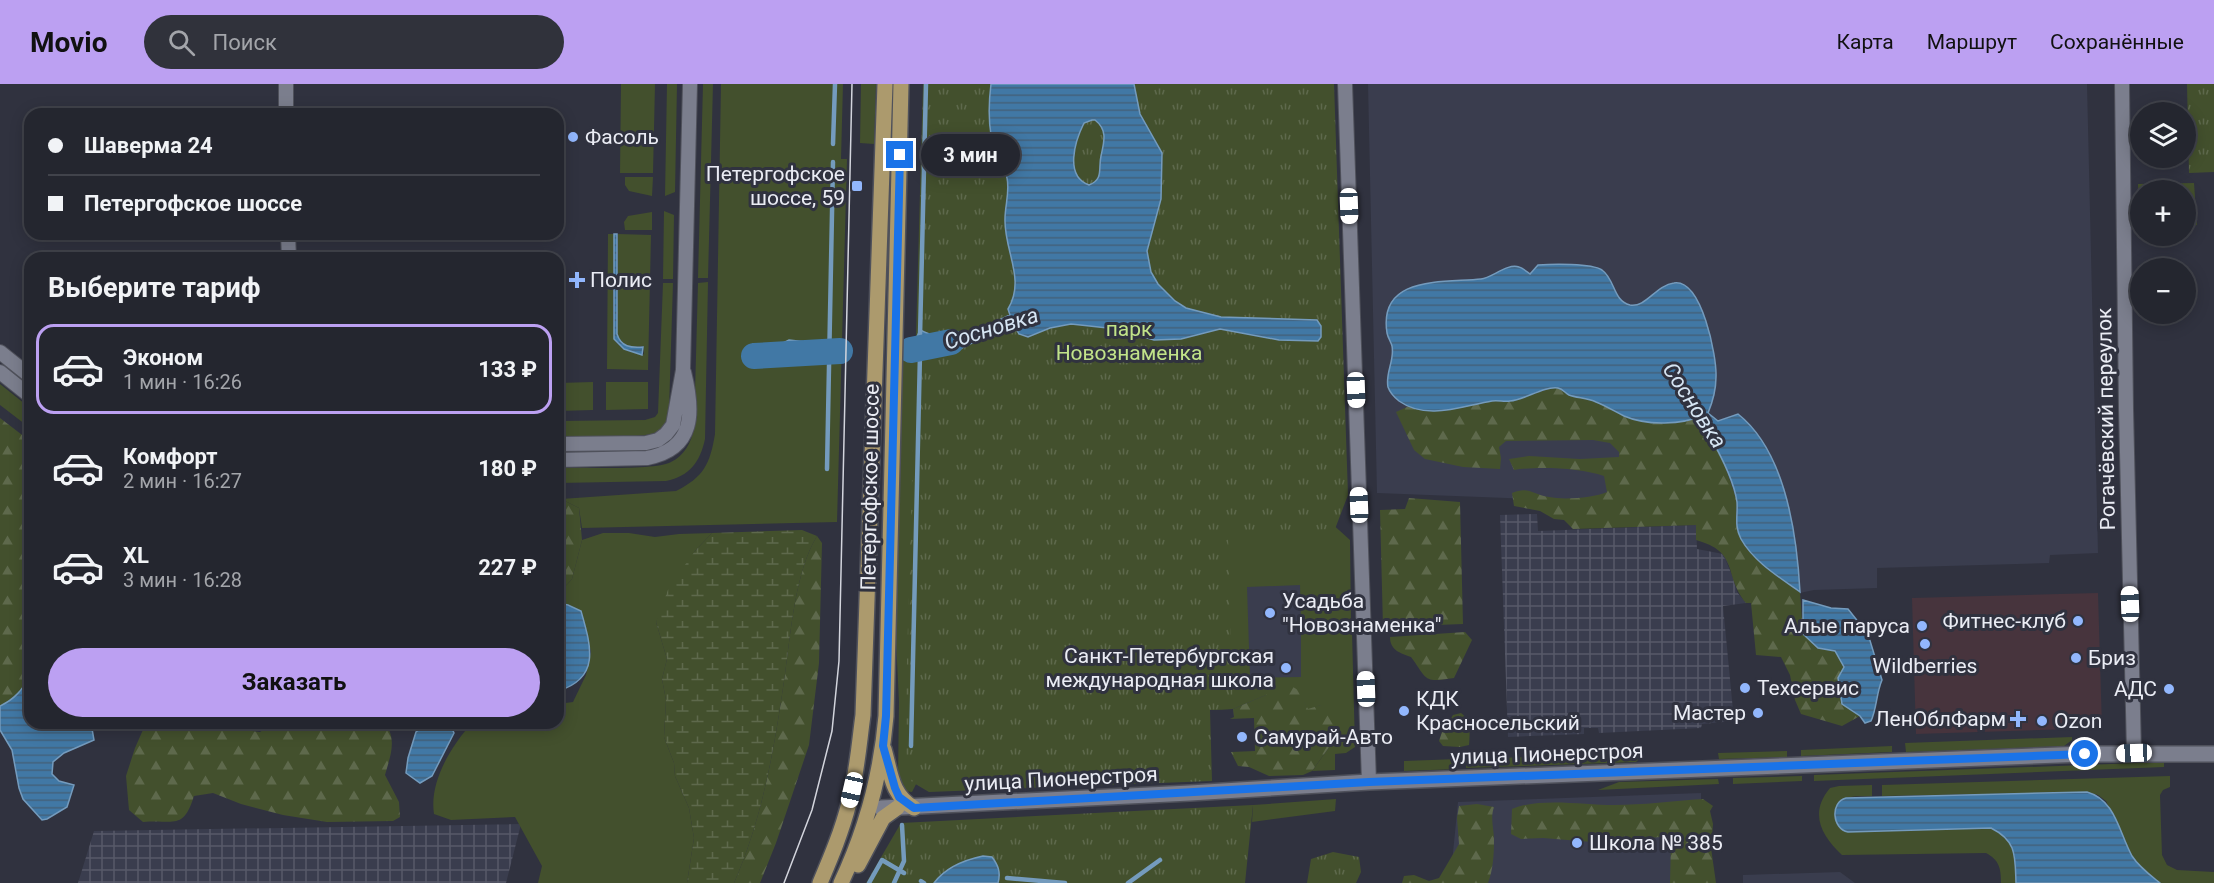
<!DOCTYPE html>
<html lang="ru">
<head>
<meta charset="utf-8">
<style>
  body { margin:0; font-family:Roboto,sans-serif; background:#30323b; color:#f1f3f6; height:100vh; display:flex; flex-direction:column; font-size:22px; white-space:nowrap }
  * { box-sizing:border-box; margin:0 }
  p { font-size:20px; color:#a3a5aa }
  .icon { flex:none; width:33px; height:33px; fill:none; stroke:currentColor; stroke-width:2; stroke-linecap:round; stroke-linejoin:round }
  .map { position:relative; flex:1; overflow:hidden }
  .side { position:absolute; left:24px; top:168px; width:540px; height:477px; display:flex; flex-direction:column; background:#24262f; border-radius:18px; box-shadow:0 3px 15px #0003,0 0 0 2px #41434b }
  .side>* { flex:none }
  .hud { position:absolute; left:24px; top:24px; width:540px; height:132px; border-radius:18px; box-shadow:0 3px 15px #0003,0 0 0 2px #41434b; display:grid; align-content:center; height:132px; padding:0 24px; background:#24262f }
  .buttons { position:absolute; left:2130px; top:18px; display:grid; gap:12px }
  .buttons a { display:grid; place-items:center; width:66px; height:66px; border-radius:50%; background:#24262f; box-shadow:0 3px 15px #0003,0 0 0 2px #41434b; font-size:30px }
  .end { position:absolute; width:27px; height:27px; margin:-14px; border:8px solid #1a73e8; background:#fff; box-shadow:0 0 0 3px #fff }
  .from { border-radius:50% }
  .bubble { position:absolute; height:42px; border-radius:21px; background:#24262f; box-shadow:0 3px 15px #0003,0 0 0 2px #41434b; font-size:20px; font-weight:700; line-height:42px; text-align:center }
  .car { position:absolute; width:18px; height:36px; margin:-18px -9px; border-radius:8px; box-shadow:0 0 4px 2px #0007; background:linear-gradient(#fff 24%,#345 0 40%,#fff 0 76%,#345 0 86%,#fff 0) }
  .hud b { display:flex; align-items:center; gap:21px; height:57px; font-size:22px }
  .hud b+b { border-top:2px solid #41434b }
  .hud i { width:15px; height:15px; background:#f1f3f6 }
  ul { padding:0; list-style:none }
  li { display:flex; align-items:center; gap:18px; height:90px; margin:0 12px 9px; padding:0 12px; border:3px solid transparent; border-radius:18px }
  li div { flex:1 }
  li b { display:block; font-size:22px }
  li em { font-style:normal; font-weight:700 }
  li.selected { border-color:#bca0f2 }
  li>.icon { width:54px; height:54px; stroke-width:1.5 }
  h2 { padding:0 24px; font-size:27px; line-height:72px }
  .action { display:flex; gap:12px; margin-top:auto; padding:12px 24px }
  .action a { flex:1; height:69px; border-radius:36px; background:#bca0f2; color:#111; font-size:24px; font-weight:700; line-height:69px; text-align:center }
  header { display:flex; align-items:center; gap:36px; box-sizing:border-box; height:84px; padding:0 30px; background:#bca0f2; color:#111 }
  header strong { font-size:28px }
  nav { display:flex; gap:33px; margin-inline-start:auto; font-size:21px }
  .search { width:420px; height:54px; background:#30323b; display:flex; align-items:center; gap:15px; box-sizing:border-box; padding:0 21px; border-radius:33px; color:#a3a5aa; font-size:22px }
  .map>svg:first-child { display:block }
  .commercial { fill:#47343d }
  .industrial { fill:url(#industrial-grid) }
  .built { fill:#3a3d4e }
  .grass { fill:#43502d }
  .forest { fill:url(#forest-firs) }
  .wetland { fill:url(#wetland-marsh) }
  .park { fill:url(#park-tufts) }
  .water { fill:url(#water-rules); stroke:#749bbd; stroke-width:1.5; fill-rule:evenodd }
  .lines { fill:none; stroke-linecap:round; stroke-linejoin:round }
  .stream { stroke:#749bbd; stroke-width:4.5 }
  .river { stroke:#4178a5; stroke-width:26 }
  .minor-casing { stroke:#4f515b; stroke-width:16 }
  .tertiary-casing { stroke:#4f515b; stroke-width:18 }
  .primary-casing { stroke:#4f515b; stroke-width:18 }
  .minor { stroke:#7b7e8d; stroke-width:14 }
  .tertiary { stroke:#7b7e8d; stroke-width:15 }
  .primary { stroke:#ac9a6d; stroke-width:15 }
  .tram { stroke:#d3d5dd; stroke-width:1.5 }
  .route { stroke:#1a73e8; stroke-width:8 }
  .poi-dot { fill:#92b7fd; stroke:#30323f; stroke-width:2 }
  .labels { text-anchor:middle; stroke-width:6; stroke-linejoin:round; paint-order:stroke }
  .poi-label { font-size:21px; fill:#eaecf4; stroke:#30323f; text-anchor:start }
  .park-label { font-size:21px; fill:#c1e389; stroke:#30323f }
  .street-label { font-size:21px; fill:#eaecf4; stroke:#30323f }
  .water-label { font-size:22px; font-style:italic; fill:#d6e5f3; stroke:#30323f }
</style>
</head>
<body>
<header>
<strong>Movio</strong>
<div class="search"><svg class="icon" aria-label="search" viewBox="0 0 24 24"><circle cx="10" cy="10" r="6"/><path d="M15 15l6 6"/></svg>Поиск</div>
<nav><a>Карта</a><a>Маршрут</a><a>Сохранённые</a></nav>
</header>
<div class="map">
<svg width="2214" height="799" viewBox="0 0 2214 799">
  <defs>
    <pattern id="industrial-grid" width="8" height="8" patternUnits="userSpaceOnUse" patternTransform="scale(1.5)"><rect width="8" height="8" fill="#3a3d4e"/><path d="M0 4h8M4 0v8" fill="none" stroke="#575968"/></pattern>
    <pattern id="forest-firs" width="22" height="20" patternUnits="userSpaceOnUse" patternTransform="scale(1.5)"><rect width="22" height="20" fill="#43502d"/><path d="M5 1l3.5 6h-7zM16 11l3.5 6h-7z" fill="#5e694c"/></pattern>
    <pattern id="wetland-marsh" width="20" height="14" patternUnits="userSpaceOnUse" patternTransform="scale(1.5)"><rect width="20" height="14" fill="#43502d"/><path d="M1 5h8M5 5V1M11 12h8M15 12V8" fill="none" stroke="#5e694c"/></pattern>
    <pattern id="park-tufts" width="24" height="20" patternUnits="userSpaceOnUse" patternTransform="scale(1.5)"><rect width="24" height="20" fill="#43502d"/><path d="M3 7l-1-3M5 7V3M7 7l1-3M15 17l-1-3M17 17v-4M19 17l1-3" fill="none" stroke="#5e694c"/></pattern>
    <pattern id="water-rules" width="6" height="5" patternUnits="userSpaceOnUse" patternTransform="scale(1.5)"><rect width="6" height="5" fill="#4178a5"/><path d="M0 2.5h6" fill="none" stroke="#43627c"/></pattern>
  </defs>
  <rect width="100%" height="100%" fill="#30323f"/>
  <!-- commercial -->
  <path class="commercial" d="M2098 509 2102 644 1916 650 1912 514Z"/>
  <!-- industrial -->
  <path class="industrial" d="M1537 430 1538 447 1696 441 1697 465 1723 470 1732 491 1737 508 1746 519 1723 522 1734 637 1702 640 1701 644 1599 649 1598 644H1584V650L1508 653 1500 431Z
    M521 740 506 799H78L94 747Z"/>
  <!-- built -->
  <path class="built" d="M1368 0H2087L2098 469 2050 471 2049 479 1877 484V504L1814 506 1751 519 1693 421 1377 409Z
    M1335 445 1342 666 1255 633H1234L1233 625 1228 448Z
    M1701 709V799H1450L1458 718Z
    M1840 788 1855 799H1743V791Z"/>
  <!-- grass -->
  <path class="grass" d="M621 0H655L653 89H620Z
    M667 0H677L675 108 665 112Z
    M703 0H713L708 194H698Z
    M721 0H843L841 75H847L837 438 582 444 579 424 561 415 676 407C704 393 710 380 715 350Z
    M861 0H876L874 60 860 59Z
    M625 93H653L652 112 629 107 625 101Z
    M2194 99 2197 141 2186 143V106H2140L2139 144 2138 100Z
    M664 127 674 131 673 195H663Z
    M652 128V146H625L624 138 628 132Z
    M608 150H614L613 235 615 257 623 265 642 271 644 270 643 262C631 264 622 262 617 250L618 150 651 151 648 286 607 285Z
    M708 198 705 355C700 378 690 392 666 397L558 399V384C581 383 654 387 671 378 684 372 691 359 694 345L698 199Z
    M663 199H673L669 326C668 334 666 342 659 347 645 356 578 352 558 353V337L645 336 655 333 658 329Z
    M917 264 926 681 912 708 904 707 898 695 899 618 896 556 902 265Z
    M593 298V326L558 327V299Z
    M606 298H648V325L606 326Z
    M0 300 30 324V344L0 321Z
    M1236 423 1329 437 1350 456 1351 537 1301 539 1300 501 1247 503 1250 594 1301 593V550L1352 548 1355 663 1346 669 1335 670V686L1312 687 1335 655 1321 621 1308 626 1304 618 1266 611 1233 625 1210 626 976 588Z
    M603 449H629L655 453 679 450 712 449 695 467 656 538 667 575 662 595 666 616 664 653 674 679 675 692 689 724 694 754 687 799H538L542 782 515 733 451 736 434 730C429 698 451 662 472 639H558V620L573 618 586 591 591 568 581 527 568 521 558 519V510L572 495 582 456Z
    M2072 653V656L2064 662 1906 668 1905 659Z
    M1892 662V668L1801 672V666Z
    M1787 667V673L1719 675 1718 669Z
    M1645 669 1636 678 1466 684V675Z
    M1458 675V685L1404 687V677Z
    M2164 678V683L1814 697V691Z
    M1802 692V697L1733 700V694Z
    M2170 692V703L2163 706 2160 711 2162 771 2167 781 2177 786 2214 788V799H2160L2139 782 2131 771 2106 717 2098 711 2087 708 1882 712V701Z
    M1718 695 1719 700 1598 706 1619 698Z
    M1872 701V712C1849 713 1835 709 1836 737L1848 748 1991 744C2017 757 2015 772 2016 799H2001C2001 784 1999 776 1986 769L1842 771C1821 751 1809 729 1830 704L1839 702Z
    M1336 715 1335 727 1252 738 1253 721Z"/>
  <!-- forest -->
  <path class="forest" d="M1555 303 1563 305 1569 311 1584 313 1606 322 1625 332 1705 331 1713 343 1708 349 1723 376 1737 417 1736 439 1759 477 1800 508 1803 550 1821 565 1835 567 1844 583 1850 626 1860 632 1842 642 1801 630 1795 616 1790 591 1781 573 1756 571 1751 519H1746C1723 491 1740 468 1696 456V441L1573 445 1564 436 1554 435 1540 427 1514 422 1512 409C1528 402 1532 410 1549 413 1563 416 1594 414 1607 408L1604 392C1580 384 1539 382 1514 386L1509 375 1529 372 1580 375 1619 373V368L1610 359 1593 356 1506 357 1499 363 1501 374 1500 385 1463 383 1425 375 1414 366 1396 328 1409 322 1426 326 1494 316 1510 317Z
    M0 334 30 357V592C22 606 15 615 0 622Z
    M1409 414 1460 418 1463 540 1383 543 1380 426 1405 425Z
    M561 415 579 424 582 456 572 495 558 510V416Z
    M817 452 822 459 819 579 809 661 776 759 760 799H734C763 733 775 661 785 590 791 548 795 488 817 452Z
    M1465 548 1472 556 1454 594C1423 599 1428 596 1411 573 1400 569 1390 566 1390 553Z
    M1288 600 1298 606 1308 625 1321 621 1334 625 1338 641 1335 655 1312 687 1303 691 1269 692 1249 683 1238 682 1231 668 1255 667 1254 634 1230 635 1234 633 1233 625 1266 611 1271 604Z
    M1461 629C1471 636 1470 650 1469 661L1460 663 1443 662 1439 657 1442 648 1453 631Z
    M146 639H210L220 643 260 648 274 639H384C398 654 390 673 385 691L399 718 400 733 393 737 327 738 283 731 241 720 213 709 194 712C183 747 174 735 143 738L129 726 126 692 135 664Z
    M1703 715 1713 722 1710 727 1713 740 1711 764 1716 799H1670L1671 757 1660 753 1605 759 1543 754 1521 755 1511 750 1512 725C1540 713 1583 721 1614 721 1643 721 1673 717 1703 715Z
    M1477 720 1494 723C1490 734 1494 745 1494 756 1494 771 1493 786 1488 799H1402L1404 792 1414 791 1429 797 1439 794 1459 760 1457 734 1459 722Z"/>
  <!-- wetland -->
  <path class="wetland" d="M802 446 817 452C795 488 791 548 785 590 775 661 763 733 734 799H687L694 754 689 724 675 692 674 679 664 653 666 616 662 595 667 575 656 538 669 503 695 467 712 449Z"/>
  <!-- park -->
  <path class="park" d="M923 0H1334L1348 411 1335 445 1228 449 1233 625 1210 626 1212 697 929 708 912 698 907 687 905 648Z
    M2187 0H2214V88L2189 89Z
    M1253 721 1245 799H866L901 739Z
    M1333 768 1359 773 1361 788 1356 799H1307L1311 775Z"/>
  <!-- water -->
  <path class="water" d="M991 0H1134L1140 30 1162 69 1161 115 1147 167 1151 188 1158 200 1175 217 1186 224 1221 233 1317 236 1321 242V253L1318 257 1279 256 1220 245 1181 255 1154 256 1117 245 1071 240 1050 244 1028 253 1019 250 1015 243 993 252 980 255 962 264 936 263 919 273 917 264 911 266 920 246C925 248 930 251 934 251 961 257 986 242 1010 231L1008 225C1026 195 1004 167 1005 135 1005 121 1010 108 1007 94 1005 86 999 80 997 73 988 51 988 24 991 0ZM1092 36H1095C1108 46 1104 58 1101 72 1098 85 1104 95 1089 101 1064 92 1075 57 1084 39Z
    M614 150H617V250C621 263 631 264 643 263L642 271 624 265 614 255Z
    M1538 181C1552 180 1591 179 1602 186 1615 195 1613 217 1630 221 1646 224 1656 201 1674 199 1702 195 1717 273 1716 293 1716 306 1713 317 1708 329L1718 337 1738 330C1786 368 1797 452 1800 508 1779 493 1754 478 1741 455 1734 442 1738 431 1737 418 1734 396 1719 368 1708 349L1712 343 1703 336 1704 331C1682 341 1647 342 1624 332 1614 327 1606 322 1596 318 1587 314 1577 314 1569 311 1565 309 1563 305 1558 304 1543 302 1525 316 1510 317 1504 318 1498 316 1492 317 1462 322 1427 337 1399 317 1394 313 1390 309 1388 303 1385 289 1395 276 1392 262 1391 258 1388 254 1387 249 1378 191 1443 199 1481 195 1492 194 1507 179 1519 183 1523 184 1527 188 1530 190Z
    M789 256 815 259 830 258V269L797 270 792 267 787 270 783 265 762 267 759 264 756 265 755 271H752L753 260 779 261Z
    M1803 516 1831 524 1848 525 1868 550 1882 596C1876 610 1877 624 1871 637L1865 639 1860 632 1842 620 1838 594 1844 583 1835 567 1818 564 1803 550Z
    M558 519 568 521 581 527C591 562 601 594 558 607Z
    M30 592V639H91L94 656 64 669 53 678 52 690 59 697 74 701 67 723 47 735 42 736 23 715 19 704 12 666 0 646V622C15 615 22 606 30 592Z
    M429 639 450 640 454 649 432 692 420 699 406 689 408 674 416 648Z
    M2087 708C2116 716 2119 749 2132 772 2139 783 2150 791 2160 799H2016C2015 772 2017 757 1991 744L1848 748C1832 745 1830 718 1846 714Z
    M983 772 992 773C998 781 1001 788 998 799H934C945 784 964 776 983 772Z"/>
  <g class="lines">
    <!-- stream -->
    <path class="stream" d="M833 60 835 0
      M920 252 926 0
      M827 385 833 78
      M911 662 920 270
      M1007 794 1065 799
      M921 797 924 799
      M869 799 882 776 904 789
      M894 799 904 777 902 741
      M1128 799 1160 776"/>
    <!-- river -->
    <path class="river" d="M911 266 951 258
      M754 272 840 267"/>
    <!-- minor casing -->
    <g class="minor-casing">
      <path id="minor" d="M286 0V30
        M1345 0 1369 698
        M2122 0 2126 325 2134 669
        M288 150 289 174
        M0 268 30 292
        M0 288 30 312
        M558 360 646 359 658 356 666 350 673 341 683 286 690 0
        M558 376 647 374C695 365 694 328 684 288"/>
    </g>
    <!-- tertiary casing -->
    <g class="tertiary-casing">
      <path id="tertiary" d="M881 724 1190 709 1369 698 2085 670H2214"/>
    </g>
    <!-- primary casing -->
    <g class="primary-casing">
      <path id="primary" d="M884 665C891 689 891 711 914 724
        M858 781 883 734 897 724
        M820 799C831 773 842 747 849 719 857 690 859 660 863 631L885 0
        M841 799C866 746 881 690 886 632L901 0"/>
    </g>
    <!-- minor -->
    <use href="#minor" class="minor"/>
    <!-- tertiary -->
    <use href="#tertiary" class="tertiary"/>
    <!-- primary -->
    <use href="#primary" class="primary"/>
    <!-- tram -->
    <path class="tram" d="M784 799 812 726 832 647 839 577 852 0"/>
  </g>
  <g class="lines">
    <!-- route -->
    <path class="route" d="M900 71 886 632 883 662 895 704 899 713 914 724 1369 698 2085 670"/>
  </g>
  <!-- markers -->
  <g class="poi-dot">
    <circle cx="573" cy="53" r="6"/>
    <rect x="851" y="96" width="12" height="12" rx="3"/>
    <path d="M574 187h6v6h6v6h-6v6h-6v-6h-6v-6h6z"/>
    <circle cx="1270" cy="529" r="6"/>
    <circle cx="2078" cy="537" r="6"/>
    <circle cx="1922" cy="542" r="6"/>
    <circle cx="1925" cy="560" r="6"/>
    <circle cx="2076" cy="574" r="6"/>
    <circle cx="1286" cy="584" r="6"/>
    <circle cx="1745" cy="604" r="6"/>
    <circle cx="2169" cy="605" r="6"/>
    <circle cx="1404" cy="627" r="6"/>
    <circle cx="1758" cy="629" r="6"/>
    <path d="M2015 626h6v6h6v6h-6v6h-6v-6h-6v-6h6z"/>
    <circle cx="2042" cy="637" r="6"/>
    <circle cx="1242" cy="653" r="6"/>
    <circle cx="1577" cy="759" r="6"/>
  </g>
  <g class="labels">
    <!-- poi labels -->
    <g class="poi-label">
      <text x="585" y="60">Фасоль</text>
      <text x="845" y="97" text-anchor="end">Петергофское<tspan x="845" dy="24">шоссе, 59</tspan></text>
      <text x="590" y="203">Полис</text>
      <text x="1282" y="524">Усадьба<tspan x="1282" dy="24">"Новознаменка"</tspan></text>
      <text x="2066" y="544" text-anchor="end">Фитнес-клуб</text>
      <text x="1910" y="549" text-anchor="end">Алые паруса</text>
      <text x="1274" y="579" text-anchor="end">Санкт-Петербургская<tspan x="1274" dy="24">международная школа</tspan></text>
      <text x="2088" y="581">Бриз</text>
      <text x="1925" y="589" text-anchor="middle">Wildberries</text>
      <text x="1757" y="611">Техсервис</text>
      <text x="2157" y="612" text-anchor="end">АДС</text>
      <text x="1416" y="622">КДК<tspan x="1416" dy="24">Красносельский</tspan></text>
      <text x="1746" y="636" text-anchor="end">Мастер</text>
      <text x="2006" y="642" text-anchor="end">ЛенОблФарм</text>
      <text x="2054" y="644">Ozon</text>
      <text x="1254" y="660">Самурай-Авто</text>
      <text x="1589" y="766">Школа № 385</text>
    </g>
    <!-- park labels -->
    <g class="park-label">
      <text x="1129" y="252">парк<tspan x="1129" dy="24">Новознаменка</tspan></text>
    </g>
    <!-- street labels -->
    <g class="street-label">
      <text transform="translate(2106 335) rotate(-91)" y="7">Рогачёвский переулок</text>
      <text transform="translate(870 403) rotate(-89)" y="7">Петергофское шоссе</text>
      <text transform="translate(1547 670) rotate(-2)" y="7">улица Пионерстроя</text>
      <text transform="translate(1061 695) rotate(-3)" y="7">улица Пионерстроя</text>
    </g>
    <!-- water labels -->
    <g class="water-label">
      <text transform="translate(991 244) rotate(-17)" y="8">Сосновка</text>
      <text transform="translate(1695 321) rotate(57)" y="8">Сосновка</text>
    </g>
  </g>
</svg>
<div class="buttons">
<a><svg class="icon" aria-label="layers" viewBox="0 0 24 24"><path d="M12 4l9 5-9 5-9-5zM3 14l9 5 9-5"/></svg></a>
<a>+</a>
<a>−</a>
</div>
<i class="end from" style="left:2085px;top:670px"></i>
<i class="end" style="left:900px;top:71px"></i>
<div class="bubble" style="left:921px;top:50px;width:99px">3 мин</div>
<i class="car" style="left:1349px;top:122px;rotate:178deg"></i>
<i class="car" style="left:1356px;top:306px;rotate:178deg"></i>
<i class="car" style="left:1359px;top:421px;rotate:358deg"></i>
<i class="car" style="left:2130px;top:520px;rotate:358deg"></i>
<i class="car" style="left:1366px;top:605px;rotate:358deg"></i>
<i class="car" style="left:2134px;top:669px;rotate:268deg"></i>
<i class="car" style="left:852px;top:706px;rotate:193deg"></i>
<div class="hud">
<b><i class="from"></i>Шаверма 24</b>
<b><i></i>Петергофское шоссе</b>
</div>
<section class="side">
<h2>Выберите тариф</h2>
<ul>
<li class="selected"><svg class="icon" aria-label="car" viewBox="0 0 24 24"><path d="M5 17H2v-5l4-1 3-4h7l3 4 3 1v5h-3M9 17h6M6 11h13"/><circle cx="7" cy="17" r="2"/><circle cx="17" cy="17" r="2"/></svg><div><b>Эконом</b><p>1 мин · 16:26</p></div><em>133 ₽</em></li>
<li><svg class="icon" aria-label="car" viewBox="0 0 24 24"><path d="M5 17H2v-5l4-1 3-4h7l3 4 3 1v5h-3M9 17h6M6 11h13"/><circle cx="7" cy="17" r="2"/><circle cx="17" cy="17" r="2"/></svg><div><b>Комфорт</b><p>2 мин · 16:27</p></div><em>180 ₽</em></li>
<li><svg class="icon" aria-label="car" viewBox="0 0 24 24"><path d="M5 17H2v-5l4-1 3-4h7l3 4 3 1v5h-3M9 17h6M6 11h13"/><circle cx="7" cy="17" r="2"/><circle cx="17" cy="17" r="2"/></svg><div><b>XL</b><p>3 мин · 16:28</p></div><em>227 ₽</em></li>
</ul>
<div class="action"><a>Заказать</a></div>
</section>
</div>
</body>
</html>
